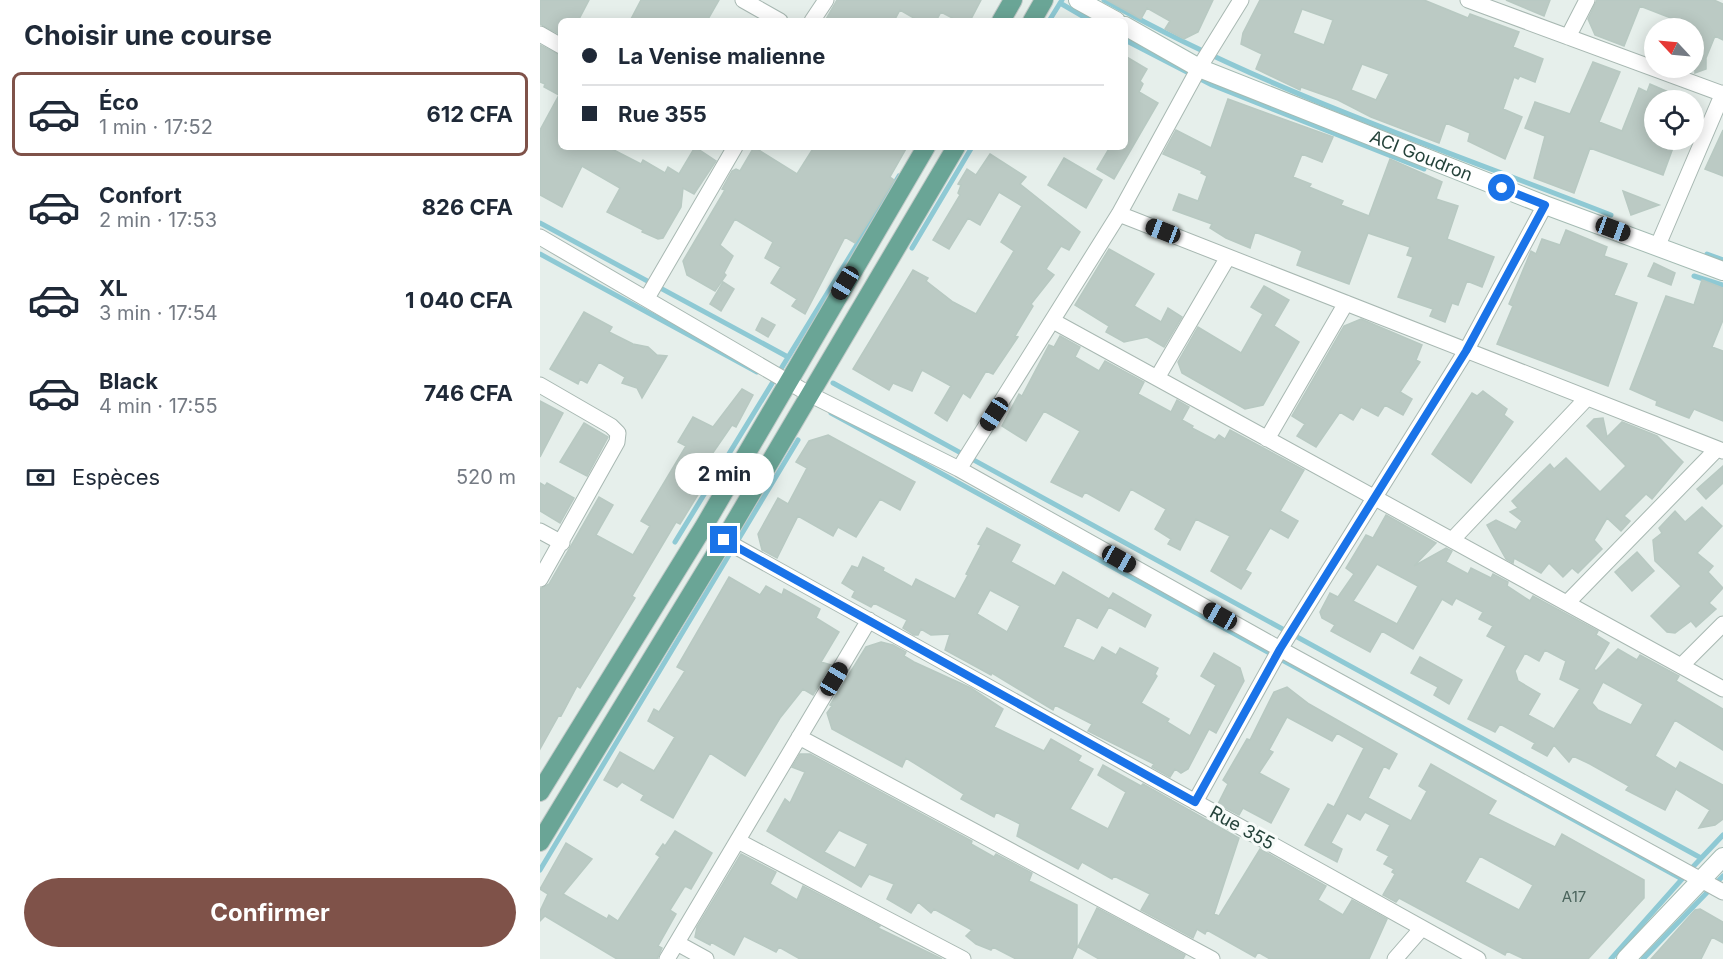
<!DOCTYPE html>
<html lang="fr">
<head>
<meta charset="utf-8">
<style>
  body { margin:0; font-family:Inter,sans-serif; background:#f6f6f7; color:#1f2937; height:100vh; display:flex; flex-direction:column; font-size:22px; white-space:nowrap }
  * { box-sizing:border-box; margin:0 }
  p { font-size:20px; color:#747a83 }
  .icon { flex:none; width:33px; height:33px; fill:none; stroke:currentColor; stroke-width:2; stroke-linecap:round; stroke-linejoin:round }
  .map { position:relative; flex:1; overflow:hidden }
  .panel { display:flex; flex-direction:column; background:#fff; width:540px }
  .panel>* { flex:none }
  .hud { position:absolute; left:18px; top:18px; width:570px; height:132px; border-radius:9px; box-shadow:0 3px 15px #0003; display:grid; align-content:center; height:132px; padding:0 24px; background:#fff }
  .needle { width:39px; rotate:296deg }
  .fabs { position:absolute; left:1104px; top:18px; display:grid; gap:12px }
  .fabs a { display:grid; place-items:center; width:60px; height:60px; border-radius:50%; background:#fff; box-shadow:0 3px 15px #0003; font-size:30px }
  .end { position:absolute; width:27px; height:27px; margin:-14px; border:8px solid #1a73e8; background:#fff; box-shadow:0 0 0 3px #fff }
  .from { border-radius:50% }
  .bubble { position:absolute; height:42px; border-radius:21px; background:#fff; box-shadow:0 3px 15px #0003; font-size:20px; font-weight:700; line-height:42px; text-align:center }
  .car { position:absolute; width:18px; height:36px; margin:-18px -9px; border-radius:8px; box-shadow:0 0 4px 2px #0007; background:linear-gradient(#222 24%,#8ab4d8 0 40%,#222 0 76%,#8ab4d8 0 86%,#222 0) }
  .hud b { display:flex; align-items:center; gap:21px; height:57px; font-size:22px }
  .hud b+b { border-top:2px solid #e0e1e3 }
  .hud i { width:15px; height:15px; background:#1f2937 }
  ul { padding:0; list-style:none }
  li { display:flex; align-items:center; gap:18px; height:84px; margin:0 12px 9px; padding:0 12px; border:3px solid transparent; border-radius:9px }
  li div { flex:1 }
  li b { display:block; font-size:22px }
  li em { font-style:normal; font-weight:700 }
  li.active { border-color:#7f5249 }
  li>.icon { width:54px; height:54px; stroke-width:1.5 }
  h2 { padding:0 24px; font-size:27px; line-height:72px }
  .pay { display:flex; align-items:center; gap:15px; height:66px; padding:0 24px; font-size:22px }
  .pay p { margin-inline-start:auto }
  .primary-button { display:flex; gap:12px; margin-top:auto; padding:12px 24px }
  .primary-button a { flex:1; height:69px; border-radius:36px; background:#7f5249; color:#fff; font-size:24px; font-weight:700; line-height:69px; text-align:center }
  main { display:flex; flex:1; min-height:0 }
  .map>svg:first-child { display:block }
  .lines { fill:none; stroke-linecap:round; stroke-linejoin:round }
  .stream { stroke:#8ec9d4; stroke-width:5 }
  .building { fill:#bbcac4; stroke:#b8c9c2; stroke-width:1.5; fill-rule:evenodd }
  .street-casing { stroke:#a8b8b2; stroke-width:17 }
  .secondary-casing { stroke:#a4bbb3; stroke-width:20 }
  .primary-casing { stroke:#c2cac8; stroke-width:20 }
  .street { stroke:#fff; stroke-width:15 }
  .secondary { stroke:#fff; stroke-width:18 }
  .primary { stroke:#6aa596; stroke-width:18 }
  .route { stroke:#1a73e8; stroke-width:8 }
  .labels { text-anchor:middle; stroke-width:6; stroke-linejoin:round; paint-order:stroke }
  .number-label { font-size:15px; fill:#4a645c }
  .street-label { font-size:18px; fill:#24423a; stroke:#f7fbf9 }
</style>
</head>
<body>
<main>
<section class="panel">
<h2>Choisir une course</h2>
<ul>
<li class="active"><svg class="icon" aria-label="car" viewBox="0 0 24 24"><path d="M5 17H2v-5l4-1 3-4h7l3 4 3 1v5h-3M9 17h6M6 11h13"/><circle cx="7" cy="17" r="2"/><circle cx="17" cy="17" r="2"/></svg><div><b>Éco</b><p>1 min · 17:52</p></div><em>612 CFA</em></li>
<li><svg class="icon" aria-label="car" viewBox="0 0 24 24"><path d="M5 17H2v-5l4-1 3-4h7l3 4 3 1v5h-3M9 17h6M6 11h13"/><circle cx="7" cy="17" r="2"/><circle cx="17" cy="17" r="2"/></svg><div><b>Confort</b><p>2 min · 17:53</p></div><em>826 CFA</em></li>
<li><svg class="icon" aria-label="car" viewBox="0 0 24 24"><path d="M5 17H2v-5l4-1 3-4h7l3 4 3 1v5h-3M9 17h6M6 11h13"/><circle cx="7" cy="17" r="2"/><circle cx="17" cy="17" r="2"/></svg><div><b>XL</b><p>3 min · 17:54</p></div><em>1 040 CFA</em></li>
<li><svg class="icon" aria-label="car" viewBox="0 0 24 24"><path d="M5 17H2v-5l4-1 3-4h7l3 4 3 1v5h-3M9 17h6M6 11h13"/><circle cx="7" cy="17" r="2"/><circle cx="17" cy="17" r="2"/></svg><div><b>Black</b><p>4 min · 17:55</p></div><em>746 CFA</em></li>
</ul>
<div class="pay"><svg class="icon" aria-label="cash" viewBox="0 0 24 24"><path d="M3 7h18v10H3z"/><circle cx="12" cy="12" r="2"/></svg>Espèces<p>520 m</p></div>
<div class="primary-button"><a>Confirmer</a></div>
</section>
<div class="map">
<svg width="1183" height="959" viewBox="0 0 1183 959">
  <rect width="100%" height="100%" fill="#e6efeb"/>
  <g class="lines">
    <!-- stream -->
    <path class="stream" d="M564 0C724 90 900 148 1071 215
      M520 3 551 21
      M509 21 522 0
      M585 40 672 85 884 169
      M0 223 248 357
      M372 248 432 147
      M0 254 217 372
      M1167 254 1183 260
      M1154 276 1183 285
      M293 383 1161 858
      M291 413 1142 879
      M135 542 359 176
      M0 870 258 440
      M1149 871 1183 835
      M1071 959 1143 878
      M1103 959 1183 876"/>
  </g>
  <!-- building -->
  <path class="building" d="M0 0H49L38 21H21V35L0 24Z
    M101 0H179L167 21H90Z
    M297 0H441L430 21H418L401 12 396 21H379L360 10 354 21H285Z
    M567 0H673L658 32 644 39 625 29 630 21 607 8 601 19Z
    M720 0H884L928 18 930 14 979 32 973 47 1003 59 995 82 980 76 978 79 974 77 963 109 982 117 965 159 928 141 930 133 906 123 899 143 831 117 798 100 761 87 760 90 716 69 722 54 701 44 703 33ZM762 9 793 20 784 45 753 33ZM822 64 849 74 836 100 811 90Z
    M966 0H1010L1004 16Z
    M1057 0H1174L1183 4V40L1175 36 1166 58V69L1155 73 1154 27 1100 6 1084 46 1055 35 1048 19Z
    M0 45 21 56V147H68L101 164 103 160 125 173 128 167 139 174 155 147 176 161 154 194 143 188 141 207 123 238 118 239 102 232 103 230 67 212 80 188 42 166 22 207 0 195V130L19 95 4 87 5 84 0 82Z
    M585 56 607 69 600 81 603 84 599 92 618 103 574 179 557 169 570 147H585Z
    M1053 62 1080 72 1059 122 1082 131 1099 88 1107 92 1110 84 1147 100H1114V140L1134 145 1123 175 1050 148 1034 193 994 178 1005 136 985 128 995 102 1030 114Z
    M688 99 793 137 782 162 762 154 753 177 771 184 769 187 803 201 801 205 829 216 850 159 902 182 896 199 918 206 907 239 954 257 942 287 927 281 918 305 912 303 905 322 890 316 893 309 858 297 873 257 867 255 870 247 828 233 809 284 757 265 762 251 756 248 715 232 710 248 686 238 670 228 672 224 633 210 639 194 658 201 667 176 661 173 662 171 623 154 636 130 671 148Z
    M1183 130V176L1165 169Z
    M214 147 257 174 274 147H367L350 177 354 180 337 208 315 243 305 237 265 314 252 306 257 299 231 283 241 267 225 258 233 242 195 219 180 245 193 256 184 273 186 275 175 291 147 275 143 261 185 190 182 189 192 171 196 169 200 171Z
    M450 154 486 177 480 184 540 232 529 250 521 246 506 269 514 275 491 304 493 306 475 336 478 337 453 374 446 371 430 398 423 393 407 421 395 413 411 386 382 370 372 391 353 383 349 390 313 369 373 270 388 278 386 281 413 302 436 314 474 251 461 242 482 206 459 192 440 225 428 218 409 249 393 240 420 195 418 193 421 185 418 184 427 169 436 175Z
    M524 158 562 180 546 208 508 185Z
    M1083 191 1119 205 1091 215Z
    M1026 230 1067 247 1064 256 1087 264 1074 295 1097 303 1068 386 957 344 973 306 969 304 991 251 996 254 1002 239 1020 245Z
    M569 249 614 274 594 306 621 322 628 308 642 317 624 347 607 337 584 342 566 332 569 326 535 305Z
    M1114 263 1135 273 1131 285 1108 276Z
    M1162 280 1183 288V320L1172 347 1183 351V421L1154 409 1149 418 1116 405 1117 401 1090 389 1126 296 1154 305Z
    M183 282 194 289 181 311 170 304Z
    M724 286 749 300 734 326 759 342 723 405 705 409 642 373 638 362 658 327 701 353 723 314 711 307Z
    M44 312 72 327 69 332 93 344 108 347 117 355 127 356 102 398 97 388 82 383 85 377 59 362 47 383 40 379 38 384 10 369Z
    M222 318 235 325 228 337 216 330Z
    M821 319 882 345 876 360 880 362 860 392 872 399 863 415 845 405 838 416 821 407 813 420 800 412 776 447 757 436 765 424 752 416 804 326Z
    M520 336 540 347 535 357 559 371 565 361 604 382 598 394 631 412 637 400 649 407 642 420 653 426 652 428 675 440 679 435 685 439 690 430 764 470 740 511 758 521 748 538 730 528 705 570 711 573 701 589 671 571 690 536 656 519 640 550 628 544 631 539 615 529 626 509 591 489 579 511 545 492 542 497 511 482 540 431 504 411 486 441 462 426 479 394 482 396 509 345 514 347Z
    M202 389 213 395 196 427 192 425 161 470 170 475 140 524 136 522 92 596 95 598 40 688 37 686 21 716 19 715 0 749V589L9 584 59 497 73 505 56 535 93 555 110 526 101 521 146 446 138 442 153 417 173 427Z
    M943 391 967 409 964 415 973 422 931 483 892 454 932 393 937 396Z
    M0 401 23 413 0 457Z
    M1063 418 1067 437 1082 422 1117 436 1143 462 1112 499 1106 494 1084 516 1090 521 1081 531 1067 518 1054 540 1062 549 1038 573 1032 568 1023 577 1009 563 1001 573 974 558 973 563 966 559 947 525 956 520 976 530 982 521 970 512 978 508 972 501 1010 464 1014 469 1026 458 1060 492 1086 466 1047 426 1054 419Z
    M44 423 68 437 47 476 20 462Z
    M288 435 375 482 360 510 340 499 316 537 298 527 293 536 258 516 237 558 222 550 218 534 238 498 248 504 267 468 256 462 269 441Z
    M1183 466V483L1166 499 1157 489Z
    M0 483 5 486 7 483 34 498 20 523 0 511Z
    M1162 507 1182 526 1157 553 1173 566 1168 572 1183 588 1169 603 1176 609 1156 627 1151 621 1135 633 1127 632 1111 616 1141 586 1115 561 1113 540 1122 533 1119 528 1135 511 1145 522Z
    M846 515 896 543 874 566 906 548 912 551 906 562 928 574 931 568 951 578 953 574 968 582 967 586 990 601 993 596 1058 631 1056 635 1069 643 1054 669 1056 671 1078 649 1097 660 1100 655 1139 676 1136 681 1183 709V750L1135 720 1115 756 1136 769 1140 762 1183 785V819L1175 825 1159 828 1170 810 1136 789 1125 810 1086 790 1089 786 1050 764 1033 756 1029 762 1014 745 1007 756 992 748 995 743 960 724 955 732 928 719 966 646 947 636 953 626 939 619 943 612 916 598 912 605 902 599 873 649 842 631 830 652 791 631 795 625 782 618 780 612 790 593 798 597 814 574 806 568 826 535 833 538ZM837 564 878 586 857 624 813 601ZM1005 650 1026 661 1020 679 1040 689 1014 729 988 715 1000 694 978 681 975 671 985 653 999 661ZM1063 682 1103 704 1091 725 1058 710 1052 703Z
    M447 528 480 545 471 562 515 586 523 572 569 599 573 593 611 615 605 627 569 607 557 628 537 617 523 647 554 661 562 647 576 655 580 648 618 668 615 674 617 676 601 703 629 719 627 722 650 736 676 685 661 676 674 653 700 668 704 681 676 733 669 729 648 769 641 773 635 769 630 777 612 767 614 764 548 731 552 724 515 705 513 710 452 673 451 675 405 650 410 634 391 635 381 629 378 635H374L363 628 367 620 334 603 331 607 312 597 315 591 302 583 312 566 318 568 323 557 344 568 343 571 372 587 376 579 415 599 428 575 426 574 441 545 438 544ZM450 590 480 606 467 632 437 614Z
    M1097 552 1114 571 1092 591 1075 572Z
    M189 577 220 595 226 586 242 595 244 589 280 609 276 618 299 632 281 662 291 665 273 695 263 689 240 718 205 776 170 753 133 818 101 800 104 795 82 782 77 787 64 780 80 752 114 771 135 737 108 721 114 709 119 712 145 671 137 667Z
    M341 642 353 645 366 652 364 656 374 662 431 688 463 709 454 727 504 751 511 739 541 756 538 761 553 769 530 809 568 829 586 792 558 775 563 765 601 786 603 784 699 838 674 914 679 916 720 849 786 886 778 900 803 915 812 900 847 919 829 959H730L718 952 715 957 667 930 665 934 657 929 653 938 601 910 610 894 574 876 572 879 542 862 538 869 477 836 480 824 456 812 454 817 421 799 424 794 366 758 362 767 292 729 287 713 292 706 290 705 326 647Z
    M880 657 922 680 909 704 894 695 898 687 871 673Z
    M747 687 769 704 857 754 849 769 844 766 828 798 871 821 887 791 879 786 891 764 956 801 948 814 1015 847 1022 834 1104 880V898L1048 959H984L967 951 965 955 859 898 856 902 843 895 855 874 852 872 854 869 844 864 849 856 837 850 850 825 825 812 820 820 807 813 791 843 802 849 797 862 765 845 788 804 794 807 824 748 797 733 792 741 747 717 729 750 733 752 719 773 749 789 731 823 703 808 699 815 678 804 688 784 683 780 707 739 710 740 734 692ZM940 856 993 885 979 910 925 882Z
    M260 754H270L432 841 431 844 454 857 456 854 492 873 489 881 537 905V948L532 959H476L453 947 451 950 436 944 426 936 432 930 394 909 391 913 378 902 371 913 347 899 354 884 329 874 321 887 227 831 245 799 250 803 265 772 252 767ZM299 830 328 844 315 868 284 852Z
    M135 831 172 853 151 889 145 886 130 910 136 914 118 946 122 948 117 959H77L5 916 0 921V911L8 894 0 889 26 843 52 859 23 894 67 919 69 915 78 921 120 857 116 854 123 844 125 846Z
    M201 854 236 872 230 884 257 900 263 886 340 926 338 928 402 959H260L239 947 236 952 204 936 194 955 171 942 170 945 155 937 157 927Z
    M557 908 645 955 643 959H559L538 947Z
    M1160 909 1183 922V943L1172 937 1161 959H1111L1155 910Z"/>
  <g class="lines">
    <!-- street casing -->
    <g class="street-casing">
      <path id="street" d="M203 0 240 21
        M928 0 1183 94
        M272 21 286 0
        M0 34 21 46
        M1028 37 1047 0
        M579 214 1183 451
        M0 237 269 394 419 469 740 649 1183 892
        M1118 245 1183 93
        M107 298 195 147
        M513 321 1183 689
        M617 378 688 257
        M0 385 71 426 78 433 77 442 0 579
        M727 439 806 303
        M419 469 579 214 659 68 701 0
        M0 531 22 543
        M184 540 938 959
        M912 540 1047 398
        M1027 603 1177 449
        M1141 666 1183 624
        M259 737 672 959
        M655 802 740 649 926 351 1005 205
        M198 841 423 959
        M137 943 166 959
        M127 959 329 620
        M855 959 882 928"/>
    </g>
    <!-- secondary casing -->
    <g class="secondary-casing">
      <g id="secondary">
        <path d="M538 0 576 21"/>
        <path id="s1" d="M585 26 659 68 1005 205 1183 271"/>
        <path d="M1086 959 1183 857"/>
      </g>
    </g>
    <!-- primary casing -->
    <g class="primary-casing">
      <path id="primary" d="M461 21 473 0
        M492 21 504 0
        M0 792 163 528 386 147
        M0 842 184 540 416 147"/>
    </g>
    <!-- street -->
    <use href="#street" class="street"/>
    <!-- secondary -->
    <use href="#secondary" class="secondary"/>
    <!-- primary -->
    <use href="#primary" class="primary"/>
  </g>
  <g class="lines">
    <!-- route -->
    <path class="route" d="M184 540 655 802 740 649 926 351 1005 205 962 188"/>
  </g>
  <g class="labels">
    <!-- number labels -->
    <g class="number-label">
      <text x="1034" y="902">A17</text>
    </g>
    <!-- street labels -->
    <g class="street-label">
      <text dy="6" stroke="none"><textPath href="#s1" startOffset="324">ACI Goudron</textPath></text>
      <text transform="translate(702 828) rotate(29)" y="6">Rue 355</text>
    </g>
  </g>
</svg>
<div class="fabs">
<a><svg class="needle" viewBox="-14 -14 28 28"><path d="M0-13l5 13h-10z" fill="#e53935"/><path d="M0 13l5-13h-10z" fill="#747a83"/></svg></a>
<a><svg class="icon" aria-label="locate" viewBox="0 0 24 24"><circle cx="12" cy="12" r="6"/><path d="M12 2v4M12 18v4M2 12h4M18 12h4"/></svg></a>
</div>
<i class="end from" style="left:962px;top:188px"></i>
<i class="end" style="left:184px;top:540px"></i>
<div class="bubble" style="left:135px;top:453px;width:99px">2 min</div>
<i class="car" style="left:1073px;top:229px;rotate:110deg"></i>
<i class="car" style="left:623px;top:231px;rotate:291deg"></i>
<i class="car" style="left:305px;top:283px;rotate:211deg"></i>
<i class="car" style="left:454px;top:414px;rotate:213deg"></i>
<i class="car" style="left:579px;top:559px;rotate:119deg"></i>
<i class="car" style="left:680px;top:616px;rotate:299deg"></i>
<i class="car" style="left:294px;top:679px;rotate:31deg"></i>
<div class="hud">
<b><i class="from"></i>La Venise malienne</b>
<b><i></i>Rue 355</b>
</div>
</div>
</main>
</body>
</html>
